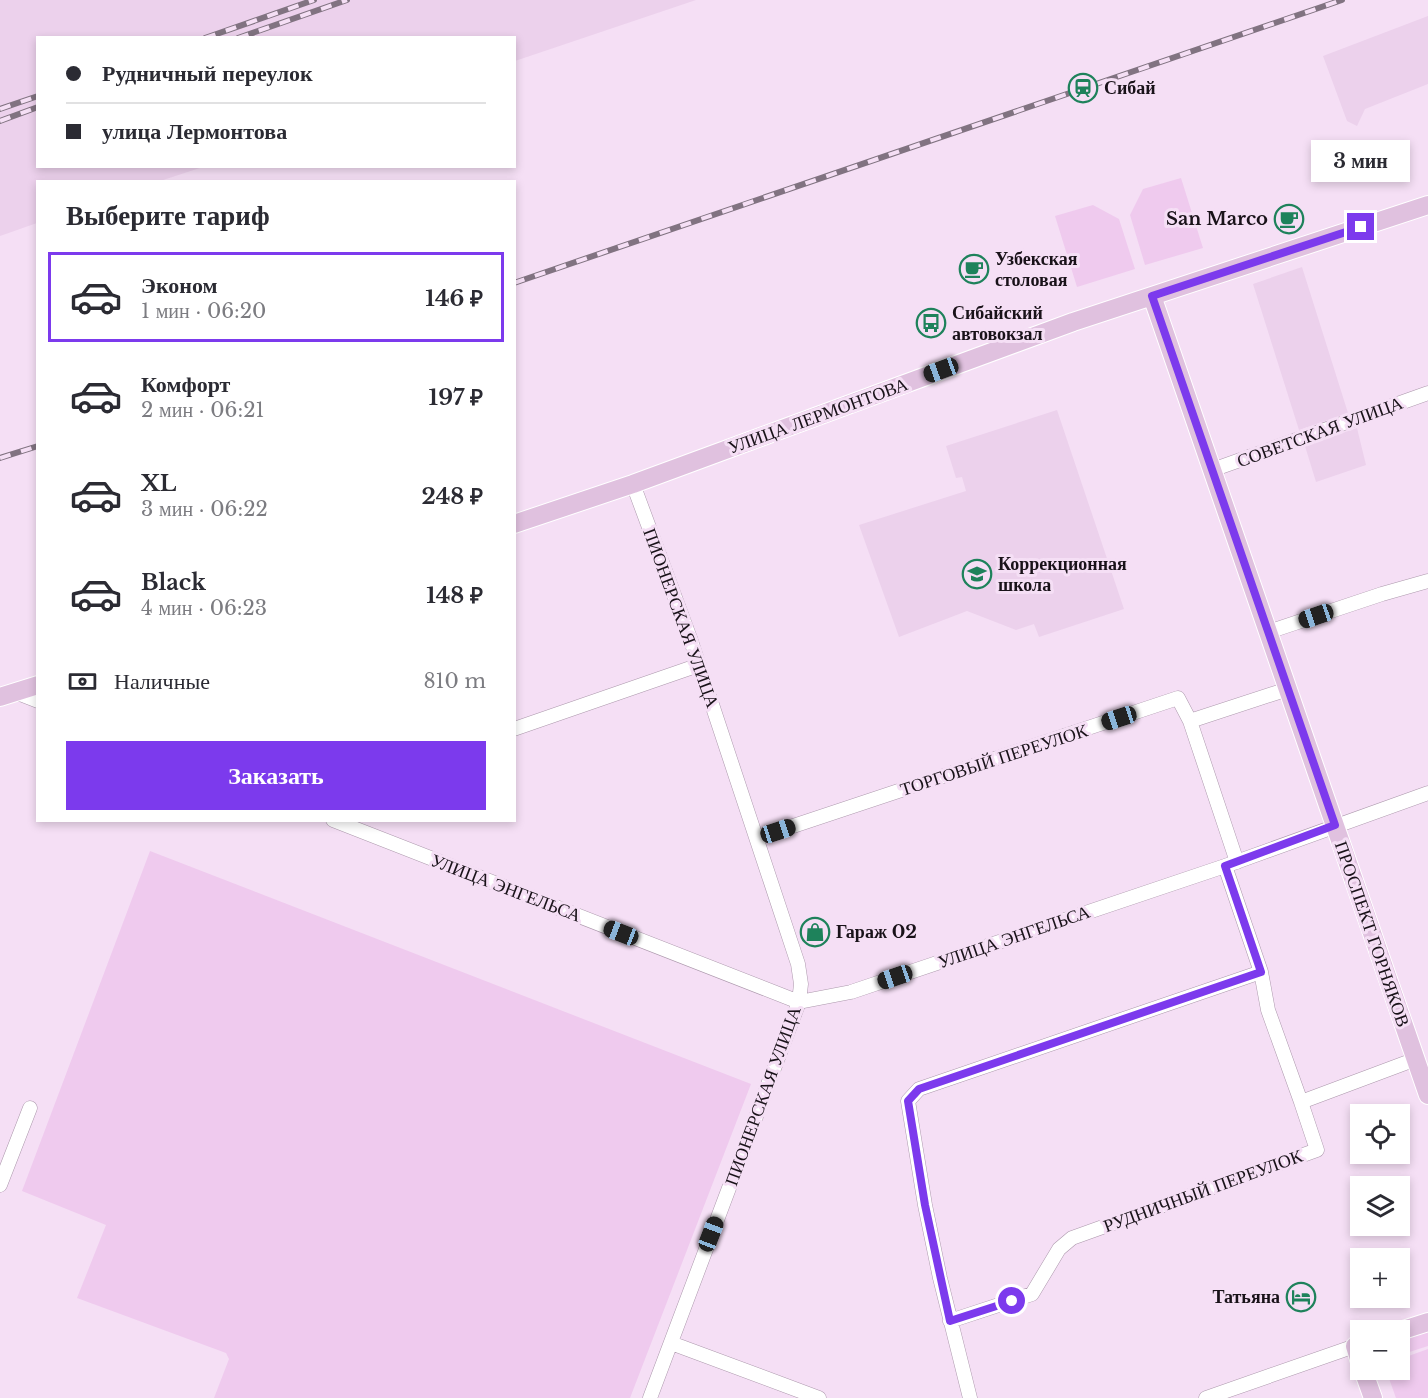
<!DOCTYPE html>
<html lang="ru">
<head>
<meta charset="utf-8">
<style>
  body { margin:0; font-family:"Libre Baskerville",serif; background:#f7f7f7; color:#2b2b33; height:100vh; display:flex; flex-direction:column; font-size:22px; white-space:nowrap }
  * { box-sizing:border-box; margin:0 }
  p { font-size:20px; color:#7c7c81 }
  .icon { flex:none; width:33px; height:33px; fill:none; stroke:currentColor; stroke-width:2; stroke-linecap:round; stroke-linejoin:round }
  .map { position:relative; flex:1; overflow:hidden }
  .sheet { position:absolute; left:36px; top:180px; width:480px; height:642px; display:flex; flex-direction:column; background:#fff; border-radius:0px; box-shadow:0 3px 9px #0003 }
  .sheet>* { flex:none }
  .guide { position:absolute; left:36px; top:36px; width:480px; height:132px; border-radius:0px; box-shadow:0 3px 9px #0003; display:grid; align-content:center; height:132px; padding:0 30px; background:#fff }
  .buttons { position:absolute; left:1350px; top:1104px; display:grid; gap:12px }
  .buttons a { display:grid; place-items:center; width:60px; height:60px; border-radius:0px; background:#fff; box-shadow:0 3px 9px #0003; font-size:30px }
  .end { position:absolute; width:27px; height:27px; margin:-14px; border:8px solid #7c3aed; background:#fff; box-shadow:0 0 0 3px #fff }
  .from { border-radius:50% }
  .bubble { position:absolute; height:42px; border-radius:0px; background:#fff; box-shadow:0 3px 9px #0003; font-size:20px; font-weight:800; line-height:42px; text-align:center }
  .car { position:absolute; width:18px; height:36px; margin:-18px -9px; border-radius:8px; box-shadow:0 0 4px 2px #0007; background:linear-gradient(#222 24%,#8ab4d8 0 40%,#222 0 76%,#8ab4d8 0 86%,#222 0) }
  .guide b { display:flex; align-items:center; gap:21px; height:57px; font-size:22px }
  .guide b+b { border-top:2px solid #e1e1e2 }
  .guide i { width:15px; height:15px; background:#2b2b33 }
  ul { padding:0; list-style:none }
  li { display:flex; align-items:center; gap:18px; height:90px; margin:0 12px 9px; padding:0 18px; border:3px solid transparent; border-radius:0px }
  li div { flex:1 }
  li b { display:block; font-size:22px }
  li em { font-style:normal; font-weight:800 }
  li.current { border-color:#7c3aed }
  li>.icon { width:54px; height:54px; stroke-width:1.5 }
  h2 { padding:0 30px; font-size:27px; line-height:72px }
  .pay { display:flex; align-items:center; gap:15px; height:66px; padding:0 30px; font-size:22px }
  .pay p { margin-inline-start:auto }
  .action { display:flex; gap:12px; margin-top:auto; padding:12px 30px }
  .action a { flex:1; height:69px; border-radius:0px; background:#7c3aed; color:#fff; font-size:24px; font-weight:800; line-height:69px; text-align:center }
  .map>svg:first-child { display:block }
  .built { fill:#ecd1ec }
  .green { fill:#efcaee }
  .lines { fill:none; stroke-linecap:round; stroke-linejoin:round }
  .minor-casing { stroke:#ac98ac; stroke-width:15 }
  .major-casing { stroke:#fff; stroke-width:20 }
  .minor { stroke:#fff; stroke-width:14 }
  .major { stroke:#e0c1df; stroke-width:18 }
  .rail-casing { stroke:#817381; stroke-width:6 }
  .rail { stroke:#f5dff5; stroke-width:4; stroke-dasharray:11; stroke-linecap:butt }
  .route { stroke:#7c3aed; stroke-width:8 }
  .labels { text-anchor:middle; stroke-width:6; stroke-linejoin:round; paint-order:stroke }
  .poi-label { font-size:18px; font-weight:bold; fill:#191219; stroke:#f5dff5; text-anchor:start }
  .street-label { font-size:18px; fill:#191219; stroke:#f5dff5 }
</style>
</head>
<body>
<div class="map">
<svg width="1428" height="1398" viewBox="0 0 1428 1398">
  <rect width="100%" height="100%" fill="#f5dff5"/>
  <!-- built -->
  <path class="built" d="M0 0H696L515 61 514 38H38V166L203 167 160 181 38 182 37 223 0 236Z
    M1428 16V84L1365 109 1357 126 1347 121 1323 56Z
    M1302 267 1348 413 1299 430 1253 284Z
    M1057 410 1124 609 1039 637 1034 624 1016 630 967 611 899 637 859 525 966 491 962 477 956 478 946 446Z
    M1357 428 1366 465 1316 482 1305 446Z"/>
  <!-- green -->
  <path class="green" d="M1181 178 1203 248 1145 265 1130 215 1143 189Z
    M1093 205 1119 219 1135 269 1077 287 1055 216Z
    M150 851 751 1084 630 1398H214L229 1359 226 1353 77 1298 106 1225 22 1191Z
    M1428 1331V1346L1400 1355V1341Z
    M1428 1349V1398H1396L1386 1370H1400V1359Z"/>
  <g class="lines">
    <!-- minor casing -->
    <g class="minor-casing">
      <path id="minor" d="M1212 470 1428 393
        M633 484 690 638 798 964 801 984 799 1002 650 1398
        M1268 632 1382 594 1428 581
        M15 692 38 701
        M1190 721 1237 862
        M514 729 699 665
        M333 820 799 1002 851 992 1225 866 1428 793
        M757 838 1178 698 1190 721 1288 689
        M1225 866 1261 972 1268 1010 1301 1102
        M0 1185 30 1108
        M950 1321 1032 1294 1059 1249 1072 1238 1317 1150 1301 1102 1416 1059
        M671 1343 819 1398
        M970 1398 940 1278 925 1205 908 1101 919 1089 1261 972
        M1206 1398 1355 1346"/>
    </g>
    <!-- major casing -->
    <g class="major-casing">
      <path id="major" d="M1152 296 1428 1095
        M514 524 633 484 1073 322 1428 205
        M0 697 38 685
        M1400 1331 1428 1322
        M1360 1345 1355 1346 1360 1362
        M1363 1370 1373 1398"/>
    </g>
    <!-- minor -->
    <use href="#minor" class="minor"/>
    <!-- major -->
    <use href="#major" class="major"/>
    <!-- rail casing -->
    <g class="rail-casing">
      <path id="rail" d="M205 38 314 0
        M238 38 347 0
        M0 109 38 96
        M0 121 38 107
        M514 283 1342 0
        M0 458 38 446"/>
    </g>
    <!-- rail -->
    <use href="#rail" class="rail"/>
  </g>
  <g class="lines">
    <!-- route -->
    <path class="route" d="M1012 1301 950 1321 925 1205 908 1101 919 1089 1261 972 1225 866 1335 825 1152 296 1361 227"/>
  </g>
  <!-- icons -->
  <defs>
    <g id="station-ring" transform="scale(1.5)"><circle r="9.5" fill="#f5dff5" stroke="#1e825b" stroke-width="1.5"/><path d="M-3-6H3Q5-6 5-4V2Q5 4 3 4L4.5 6H3L1.5 4h-3L-3 6H-4.5L-3 4Q-5 4-5 2V-4Q-5-6-3-6ZM-3.5-4v3h7v-3ZM-3.5 1v1.5H-2V1ZM2 1v1.5H3.5V1Z" fill="#1e825b"/></g>
    <g id="cafe-ring" transform="scale(1.5)"><circle r="9.5" fill="#f5dff5" stroke="#1e825b" stroke-width="1.5"/><path d="M-5.5-4.5H6V0H3Q3 3.5 0 3.5H-2.5Q-5.5 3.5-5.5 0ZM3-3.2v2h1.7v-2ZM-6 4.5H4V6H-6Z" fill="#1e825b"/></g>
    <g id="bus-ring" transform="scale(1.5)"><circle r="9.5" fill="#f5dff5" stroke="#1e825b" stroke-width="1.5"/><path d="M-5-6H5V4H4V6H2V4H-2V6H-4V4H-5ZM-3.5-4V0h7V-4ZM-3.5 1.2v1.5H-2V1.2ZM2 1.2v1.5H3.5V1.2Z" fill="#1e825b"/></g>
    <g id="school-ring" transform="scale(1.5)"><circle r="9.5" fill="#f5dff5" stroke="#1e825b" stroke-width="1.5"/><path d="M0-5L7-2L0 1L-7-2ZM-4 1L0 2.5L4 1V4Q0 6-4 4Z" fill="#1e825b"/></g>
    <g id="shop-ring" transform="scale(1.5)"><circle r="9.5" fill="#f5dff5" stroke="#1e825b" stroke-width="1.5"/><path d="M-5-2.5h2.3a2.7 3.5 0 0 1 5.4 0H5L5.5 6h-11ZM-1.5-2.5h3a1.5 2.3 0 0 0-3 0Z" fill="#1e825b"/></g>
    <g id="hotel-ring" transform="scale(1.5)"><circle r="9.5" fill="#f5dff5" stroke="#1e825b" stroke-width="1.5"/><path d="M-6-4.5h1.5V1H6V5H4.5V3h-9V5H-6ZM-4 0a1.8 1.8 0 1 1 3.6 0ZM.5 0V-2.5h3Q6-2.5 6 0Z" fill="#1e825b"/></g>
  </defs>
  <g fill-rule="evenodd">
    <use href="#station-ring" x="1083" y="88"/>
    <use href="#cafe-ring" x="1289" y="219"/>
    <use href="#cafe-ring" x="974" y="269"/>
    <use href="#bus-ring" x="931" y="323"/>
    <use href="#school-ring" x="977" y="574"/>
    <use href="#shop-ring" x="815" y="932"/>
    <use href="#hotel-ring" x="1301" y="1297"/>
  </g>
  <g class="labels">
    <!-- poi labels -->
    <g class="poi-label">
      <text x="1104" y="94">Сибай</text>
      <text x="1268" y="225" text-anchor="end">San Marco</text>
      <text x="995" y="265">Узбекская<tspan x="995" dy="21">столовая</tspan></text>
      <text x="952" y="319">Сибайский<tspan x="952" dy="21">автовокзал</tspan></text>
      <text x="998" y="570">Коррекционная<tspan x="998" dy="21">школа</tspan></text>
      <text x="836" y="938">Гараж 02</text>
      <text x="1280" y="1303" text-anchor="end">Татьяна</text>
    </g>
    <!-- street labels -->
    <g class="street-label">
      <text transform="translate(818 416) rotate(-20)" y="6">УЛИЦА ЛЕРМОНТОВА</text>
      <text transform="translate(1320 432) rotate(-20)" y="6">СОВЕТСКАЯ УЛИЦА</text>
      <text transform="translate(681 618) rotate(70)" y="6">ПИОНЕРСКАЯ УЛИЦА</text>
      <text transform="translate(994 760) rotate(-18)" y="6">ТОРГОВЫЙ ПЕРЕУЛОК</text>
      <text transform="translate(506 888) rotate(21)" y="6">УЛИЦА ЭНГЕЛЬСА</text>
      <text transform="translate(1372 934) rotate(71)" y="6">ПРОСПЕКТ ГОРНЯКОВ</text>
      <text transform="translate(1014 937) rotate(-19)" y="6">УЛИЦА ЭНГЕЛЬСА</text>
      <text transform="translate(763 1096) rotate(-70)" y="6">ПИОНЕРСКАЯ УЛИЦА</text>
      <text transform="translate(1203 1191) rotate(-20)" y="6">РУДНИЧНЫЙ ПЕРЕУЛОК</text>
    </g>
  </g>
</svg>
<div class="buttons">
<a><svg class="icon" aria-label="locate" viewBox="0 0 24 24"><circle cx="12" cy="12" r="6"/><path d="M12 2v4M12 18v4M2 12h4M18 12h4"/></svg></a>
<a><svg class="icon" aria-label="layers" viewBox="0 0 24 24"><path d="M12 4l9 5-9 5-9-5zM3 14l9 5 9-5"/></svg></a>
<a>+</a>
<a>−</a>
</div>
<i class="end from" style="left:1012px;top:1301px"></i>
<i class="end" style="left:1361px;top:227px"></i>
<div class="bubble" style="left:1311px;top:140px;width:99px">3 мин</div>
<i class="car" style="left:941px;top:370px;rotate:250deg"></i>
<i class="car" style="left:1316px;top:616px;rotate:251deg"></i>
<i class="car" style="left:1119px;top:718px;rotate:252deg"></i>
<i class="car" style="left:778px;top:831px;rotate:72deg"></i>
<i class="car" style="left:621px;top:933px;rotate:291deg"></i>
<i class="car" style="left:895px;top:977px;rotate:251deg"></i>
<i class="car" style="left:711px;top:1234px;rotate:21deg"></i>
<div class="guide">
<b><i class="from"></i>Рудничный переулок</b>
<b><i></i>улица Лермонтова</b>
</div>
<section class="sheet">
<h2>Выберите тариф</h2>
<ul>
<li class="current"><svg class="icon" aria-label="car" viewBox="0 0 24 24"><path d="M5 17H2v-5l4-1 3-4h7l3 4 3 1v5h-3M9 17h6M6 11h13"/><circle cx="7" cy="17" r="2"/><circle cx="17" cy="17" r="2"/></svg><div><b>Эконом</b><p>1 мин · 06:20</p></div><em>146 ₽</em></li>
<li><svg class="icon" aria-label="car" viewBox="0 0 24 24"><path d="M5 17H2v-5l4-1 3-4h7l3 4 3 1v5h-3M9 17h6M6 11h13"/><circle cx="7" cy="17" r="2"/><circle cx="17" cy="17" r="2"/></svg><div><b>Комфорт</b><p>2 мин · 06:21</p></div><em>197 ₽</em></li>
<li><svg class="icon" aria-label="car" viewBox="0 0 24 24"><path d="M5 17H2v-5l4-1 3-4h7l3 4 3 1v5h-3M9 17h6M6 11h13"/><circle cx="7" cy="17" r="2"/><circle cx="17" cy="17" r="2"/></svg><div><b>XL</b><p>3 мин · 06:22</p></div><em>248 ₽</em></li>
<li><svg class="icon" aria-label="car" viewBox="0 0 24 24"><path d="M5 17H2v-5l4-1 3-4h7l3 4 3 1v5h-3M9 17h6M6 11h13"/><circle cx="7" cy="17" r="2"/><circle cx="17" cy="17" r="2"/></svg><div><b>Black</b><p>4 мин · 06:23</p></div><em>148 ₽</em></li>
</ul>
<div class="pay"><svg class="icon" aria-label="cash" viewBox="0 0 24 24"><path d="M3 7h18v10H3z"/><circle cx="12" cy="12" r="2"/></svg>Наличные<p>810 m</p></div>
<div class="action"><a>Заказать</a></div>
</section>
</div>
</body>
</html>
